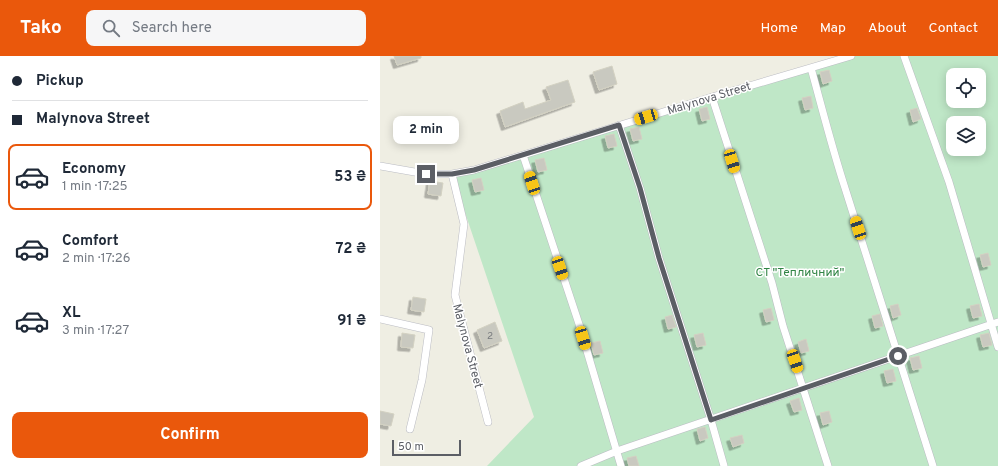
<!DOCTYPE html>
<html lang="en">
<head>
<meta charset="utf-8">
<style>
  body { margin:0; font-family:Overpass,sans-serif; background:#f6f6f7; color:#1f2937; height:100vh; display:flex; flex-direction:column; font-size:15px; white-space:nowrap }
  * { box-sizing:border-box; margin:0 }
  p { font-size:13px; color:#747a83 }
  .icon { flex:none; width:22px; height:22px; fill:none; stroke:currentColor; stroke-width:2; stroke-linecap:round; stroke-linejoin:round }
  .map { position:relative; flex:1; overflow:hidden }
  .details { display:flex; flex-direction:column; background:#fff; width:380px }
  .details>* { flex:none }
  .guide { display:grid; align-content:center; height:88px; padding:0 12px; background:#fff }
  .buttons { position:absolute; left:566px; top:12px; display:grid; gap:8px }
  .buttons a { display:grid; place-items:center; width:40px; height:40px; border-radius:8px; background:#fff; box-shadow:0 2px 10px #0003; font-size:20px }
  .scale { position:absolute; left:12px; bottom:10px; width:69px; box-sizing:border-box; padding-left:4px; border:2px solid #5b5e65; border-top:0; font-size:11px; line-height:14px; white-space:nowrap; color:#5b5e65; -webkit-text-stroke:3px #fff; paint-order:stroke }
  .end { position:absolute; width:18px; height:18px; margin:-9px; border:5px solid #5b5e65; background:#fff; box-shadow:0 0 0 2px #fff }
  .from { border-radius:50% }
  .bubble { position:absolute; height:28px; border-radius:8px; background:#fff; box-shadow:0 2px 10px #0003; font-size:13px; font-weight:700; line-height:28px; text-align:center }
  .car { position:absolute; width:12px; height:24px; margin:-12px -6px; border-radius:5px; box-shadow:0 0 3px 1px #0007; background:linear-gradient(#f5c518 24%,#345 0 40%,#f5c518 0 76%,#345 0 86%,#f5c518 0) }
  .guide b { display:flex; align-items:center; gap:14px; height:38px; font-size:15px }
  .guide b+b { border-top:1px solid #e0e1e3 }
  .guide i { width:10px; height:10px; background:#1f2937 }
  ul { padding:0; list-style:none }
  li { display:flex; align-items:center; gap:12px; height:66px; margin:0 8px 6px; padding:0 4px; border:2px solid transparent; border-radius:8px }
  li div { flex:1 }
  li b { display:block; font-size:15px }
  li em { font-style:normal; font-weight:700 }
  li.active { border-color:#ea580c }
  li>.icon { width:36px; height:36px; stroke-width:1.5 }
  .primary-button { display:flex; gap:8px; margin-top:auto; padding:8px 12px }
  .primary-button a { flex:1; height:46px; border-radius:8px; background:#ea580c; color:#fff; font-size:16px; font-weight:700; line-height:46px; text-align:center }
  header { display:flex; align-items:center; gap:24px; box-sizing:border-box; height:56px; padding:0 20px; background:#ea580c; color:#fff }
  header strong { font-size:19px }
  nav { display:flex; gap:22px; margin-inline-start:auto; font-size:14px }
  .search { width:280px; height:36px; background:#f6f6f7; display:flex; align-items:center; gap:10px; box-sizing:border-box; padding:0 14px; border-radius:8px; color:#747a83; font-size:15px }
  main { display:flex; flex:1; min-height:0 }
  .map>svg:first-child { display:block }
  .green { fill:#bfe7c7; fill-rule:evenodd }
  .building { fill:#c9c9c0; stroke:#d3d1c2; filter:url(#shadow) }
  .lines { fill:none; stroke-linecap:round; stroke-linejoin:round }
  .minor-casing { stroke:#bbbcc3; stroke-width:8 }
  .minor { stroke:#fff; stroke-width:7 }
  .route { stroke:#5b5e65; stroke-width:5 }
  .labels { text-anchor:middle; stroke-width:3; stroke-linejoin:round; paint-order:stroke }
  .number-label { font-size:10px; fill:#76797c }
  .street-label { font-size:12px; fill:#5b5e65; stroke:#fff }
  .park-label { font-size:12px; fill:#328546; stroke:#fff }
</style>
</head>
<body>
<header>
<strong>Tako</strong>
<div class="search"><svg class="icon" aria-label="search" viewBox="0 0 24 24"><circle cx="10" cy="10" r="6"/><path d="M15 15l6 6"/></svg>Search here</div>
<nav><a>Home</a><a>Map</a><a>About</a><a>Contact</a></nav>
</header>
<main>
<section class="details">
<div class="guide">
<b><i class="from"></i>Pickup</b>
<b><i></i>Malynova Street</b>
</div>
<ul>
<li class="active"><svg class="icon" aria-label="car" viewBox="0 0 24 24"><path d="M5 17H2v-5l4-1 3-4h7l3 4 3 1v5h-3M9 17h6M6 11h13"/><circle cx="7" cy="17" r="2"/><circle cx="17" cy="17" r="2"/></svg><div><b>Economy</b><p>1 min · 17:25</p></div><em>53 ₴</em></li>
<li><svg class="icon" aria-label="car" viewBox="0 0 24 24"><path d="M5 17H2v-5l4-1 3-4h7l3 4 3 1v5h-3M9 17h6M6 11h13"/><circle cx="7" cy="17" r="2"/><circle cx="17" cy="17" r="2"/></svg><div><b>Comfort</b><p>2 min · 17:26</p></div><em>72 ₴</em></li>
<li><svg class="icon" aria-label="car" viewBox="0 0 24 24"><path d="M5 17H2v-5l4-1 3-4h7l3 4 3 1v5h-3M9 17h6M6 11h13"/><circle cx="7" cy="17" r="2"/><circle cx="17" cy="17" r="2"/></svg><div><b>XL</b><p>3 min · 17:27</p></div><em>91 ₴</em></li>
</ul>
<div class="primary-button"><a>Confirm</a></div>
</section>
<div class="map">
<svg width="618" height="410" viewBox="0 0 618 410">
  <defs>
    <filter id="shadow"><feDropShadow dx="-3.5" dy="3.5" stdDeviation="0" flood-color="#0004"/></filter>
  </defs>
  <rect width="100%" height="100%" fill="#efeee3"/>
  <!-- green -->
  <path class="green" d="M461 0H618V410H107L154 361 72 118ZM573 19H599V45H573ZM573 67H599V93H573Z"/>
  <!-- building -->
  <path class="building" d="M14 0H41V2L17 9Z
    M232 10 237 28 219 34 213 16Z
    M449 14 452 25 443 28 440 16Z
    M188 24 195 46 125 71 120 55 143 46 145 53 171 44 166 31Z
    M431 40 433 52 425 54 422 42Z
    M327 51 330 63 322 65 319 53Z
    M537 52 541 63 533 66 530 54Z
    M259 71 262 83 253 85 250 73Z
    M234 78 237 90 228 92 225 80Z
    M164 102 167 114 158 116 155 104Z
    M101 122 104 134 95 136 92 124Z
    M50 125 63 127 61 140 48 138Z
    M608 197 611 209 603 211 600 199Z
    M33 241 46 243 44 256 31 254Z
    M518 248 521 259 513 262 510 250Z
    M599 248 602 260 593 262 590 250Z
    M391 252 394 264 386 266 383 254Z
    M500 258 503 270 495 272 492 260Z
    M292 259 296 271 288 273 285 261Z
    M115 266 122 285 104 292 97 274Z
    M22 277 35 279 33 292 21 291Z
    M323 277 326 289 317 291 314 279Z
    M609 277 612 289 603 291 600 279Z
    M426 283 429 295 421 297 418 286Z
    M220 285 223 297 214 299 211 287Z
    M539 300 542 312 533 314 530 302Z
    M513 313 516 325 507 327 504 315Z
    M419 342 422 354 414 356 410 345Z
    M0 355 14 358 11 370 0 368Z
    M449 355 452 366 443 369 440 357Z
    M325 371 328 382 320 385 317 373Z
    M362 379 364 387 353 391 350 382Z
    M256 400 259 410H249L247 402Z"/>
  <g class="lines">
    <!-- minor casing -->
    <g class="minor-casing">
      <path id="minor" d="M524 0 569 126 618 291
        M431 12C442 52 452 92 465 132 494 225 524 317 553 410
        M332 41 392 227 403 270 448 410
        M239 69 260 132 279 202 331 364 344 410
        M143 99 199 268 241 410
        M0 110 46 118H72L94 114 332 41 471 0
        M72 118 84 168 75 239 108 366
        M0 263 49 274 42 324 30 373
        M201 410 237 395 618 266"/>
    </g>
    <!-- minor -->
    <use href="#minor" class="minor"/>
  </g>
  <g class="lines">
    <!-- route -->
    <path class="route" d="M46 118H72L94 114 239 69 260 132 279 202 331 364 518 300"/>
  </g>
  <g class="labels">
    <!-- number labels -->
    <g class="number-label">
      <text x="110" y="283">2</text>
    </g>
    <!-- street labels -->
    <g class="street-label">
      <text transform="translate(329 42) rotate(-17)" y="4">Malynova Street</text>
      <text transform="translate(88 290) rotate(75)" y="4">Malynova Street</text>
    </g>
    <!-- park labels -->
    <g class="park-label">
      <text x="420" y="220">СТ "Тепличний"</text>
    </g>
  </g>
</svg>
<div class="buttons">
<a><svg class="icon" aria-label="locate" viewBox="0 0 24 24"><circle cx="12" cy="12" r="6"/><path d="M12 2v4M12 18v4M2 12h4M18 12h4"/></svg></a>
<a><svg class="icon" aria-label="layers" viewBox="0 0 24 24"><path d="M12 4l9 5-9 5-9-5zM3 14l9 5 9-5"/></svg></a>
</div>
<div class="scale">50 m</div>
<i class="end from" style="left:518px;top:300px"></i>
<i class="end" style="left:46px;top:118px"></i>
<div class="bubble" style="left:13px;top:60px;width:66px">2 min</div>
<i class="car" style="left:266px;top:61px;rotate:253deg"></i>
<i class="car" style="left:352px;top:105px;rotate:163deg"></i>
<i class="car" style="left:152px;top:127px;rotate:342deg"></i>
<i class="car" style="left:478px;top:172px;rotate:342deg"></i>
<i class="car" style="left:180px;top:212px;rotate:161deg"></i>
<i class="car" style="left:203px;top:282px;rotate:163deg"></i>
<i class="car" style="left:415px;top:305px;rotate:161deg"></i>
</div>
</main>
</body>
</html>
